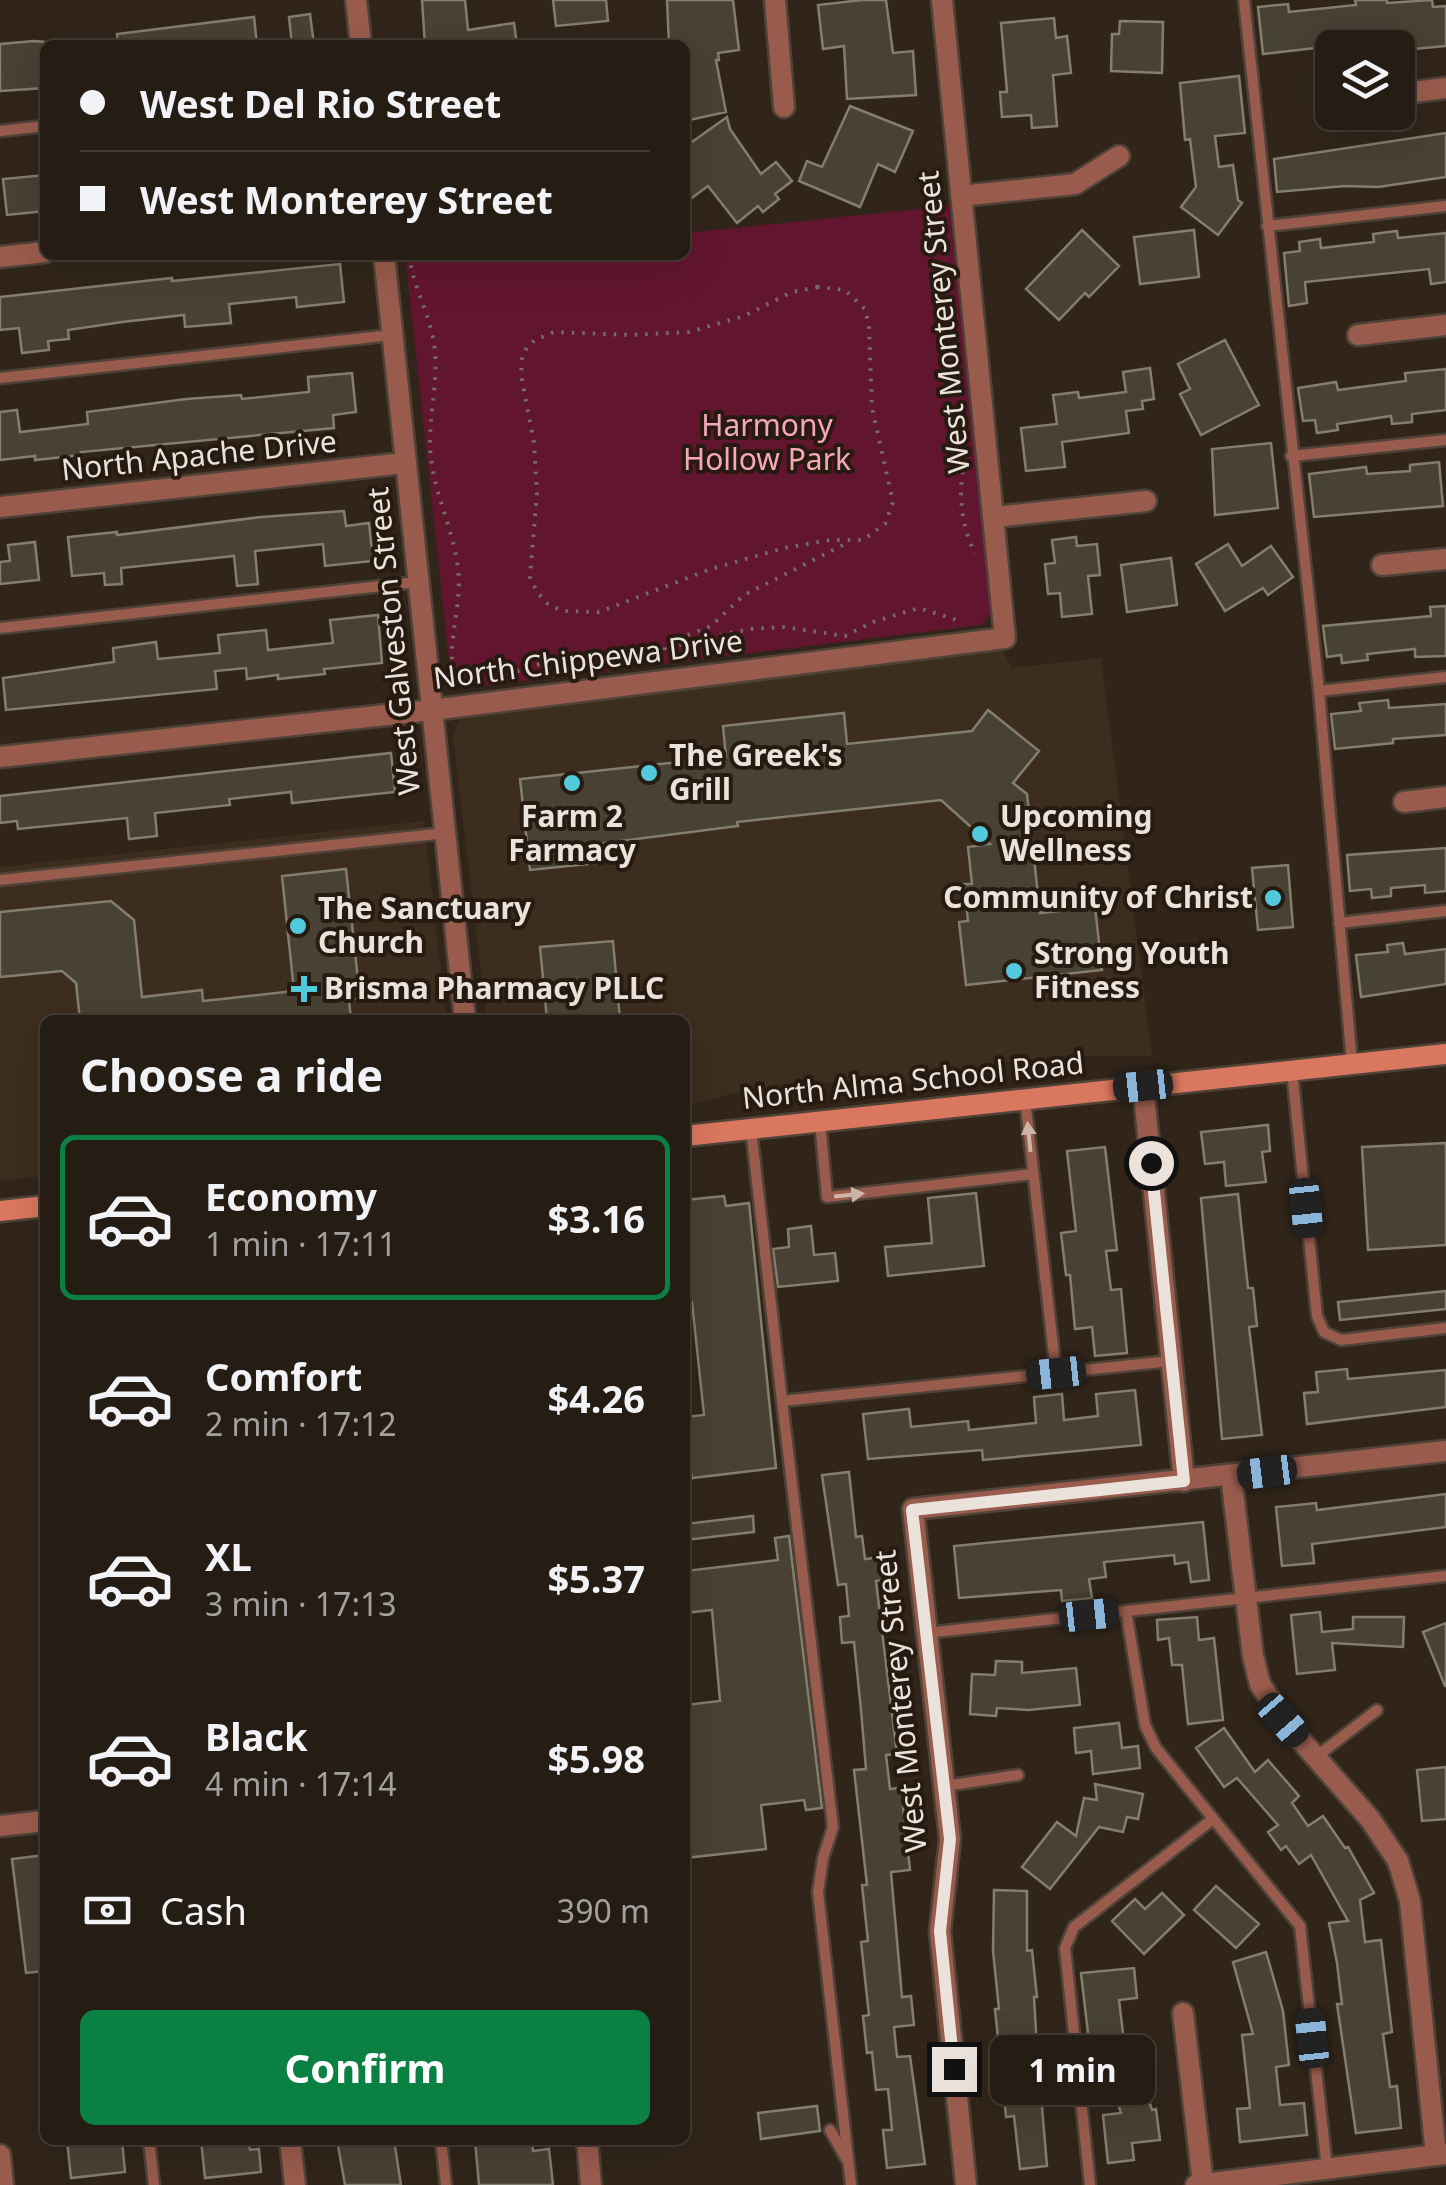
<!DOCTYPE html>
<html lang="en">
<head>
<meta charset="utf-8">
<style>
  body { margin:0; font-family:"Noto Sans",sans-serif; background:#312922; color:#f1f3f6; height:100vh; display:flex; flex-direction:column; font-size:38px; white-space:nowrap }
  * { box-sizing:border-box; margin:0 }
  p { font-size:32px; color:#a3a1a0 }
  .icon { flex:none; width:55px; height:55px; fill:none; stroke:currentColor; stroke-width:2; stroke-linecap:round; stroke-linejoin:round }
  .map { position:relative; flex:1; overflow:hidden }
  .panel { position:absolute; left:40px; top:1015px; width:650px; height:1130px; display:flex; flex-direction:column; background:#251c14; border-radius:15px; box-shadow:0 10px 40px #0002,0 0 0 2px #423a34 }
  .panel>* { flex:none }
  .guide { position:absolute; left:40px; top:40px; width:650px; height:220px; border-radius:15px; box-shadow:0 10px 40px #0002,0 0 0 2px #423a34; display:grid; align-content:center; height:220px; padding:0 40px; background:#251c14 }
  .fabs { position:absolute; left:1315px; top:30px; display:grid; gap:20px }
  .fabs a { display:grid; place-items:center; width:100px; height:100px; border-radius:15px; background:#251c14; box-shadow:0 10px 40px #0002,0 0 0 2px #423a34; font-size:50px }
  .end { position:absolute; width:45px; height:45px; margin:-22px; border:12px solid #eae2db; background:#111; box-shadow:0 0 0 5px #111 }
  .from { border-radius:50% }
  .bubble { position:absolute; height:70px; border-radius:15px; background:#251c14; box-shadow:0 10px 40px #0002,0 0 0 2px #423a34; font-size:32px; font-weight:700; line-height:70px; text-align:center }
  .car { position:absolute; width:30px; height:60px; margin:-30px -15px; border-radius:12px; box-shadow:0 0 8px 2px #0007; background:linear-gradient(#222 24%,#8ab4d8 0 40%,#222 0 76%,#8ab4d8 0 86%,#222 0) }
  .guide b { display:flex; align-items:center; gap:35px; height:95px; font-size:38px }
  .guide b+b { border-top:2px solid #423a34 }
  .guide i { width:25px; height:25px; background:#f1f3f6 }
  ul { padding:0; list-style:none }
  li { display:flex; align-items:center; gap:30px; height:165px; margin:0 20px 15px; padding:0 20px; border:5px solid transparent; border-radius:15px }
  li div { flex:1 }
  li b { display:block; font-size:38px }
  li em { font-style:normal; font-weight:700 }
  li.current { border-color:#0b8043 }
  li>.icon { width:90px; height:90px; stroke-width:1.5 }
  h2 { padding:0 40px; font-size:45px; line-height:120px }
  .pay { display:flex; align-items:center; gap:25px; height:110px; padding:0 40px; font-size:38px }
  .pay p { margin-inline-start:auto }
  .primary-button { display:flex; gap:20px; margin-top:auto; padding:20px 40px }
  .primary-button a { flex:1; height:115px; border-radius:15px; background:#0b8043; color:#fff; font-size:40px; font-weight:700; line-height:115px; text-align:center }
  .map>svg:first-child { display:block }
  .built { fill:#3d2d1e }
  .green { fill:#62152e }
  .building { fill:#474233; stroke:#837e6e; stroke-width:2.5 }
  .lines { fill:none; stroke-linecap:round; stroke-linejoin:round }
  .service-casing { stroke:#4f4339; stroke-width:15 }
  .minor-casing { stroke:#4f4339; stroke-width:25 }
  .tertiary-casing { stroke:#4f4339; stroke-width:25 }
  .secondary-casing { stroke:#4f4339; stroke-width:25 }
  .path { stroke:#766c62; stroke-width:4; stroke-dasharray:2.5 8; stroke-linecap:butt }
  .service { stroke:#995c4c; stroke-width:10 }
  .minor { stroke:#995c4c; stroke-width:20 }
  .tertiary { stroke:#995c4c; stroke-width:20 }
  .secondary { stroke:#da775f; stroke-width:20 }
  .oneway { fill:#ceb3a9 }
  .route { stroke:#eae2db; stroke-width:12 }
  .poi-dot { fill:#53cadc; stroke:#271b11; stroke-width:4 }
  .labels { text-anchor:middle; stroke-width:8; stroke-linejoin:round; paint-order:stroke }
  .street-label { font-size:30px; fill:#eae2db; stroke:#271b11 }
  .park-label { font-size:30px; fill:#f6a7b7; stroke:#271b11 }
  .poi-label { font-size:30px; font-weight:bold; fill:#eae2db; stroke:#271b11; text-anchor:start }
</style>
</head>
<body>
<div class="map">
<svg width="1446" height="2185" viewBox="0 0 1446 2185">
  <rect width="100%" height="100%" fill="#31251a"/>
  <!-- built -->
  <path class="built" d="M999 644 1012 668 1101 658 1152 1056H1063L984 1066 935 1079 905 1083H823L740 1092 685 1106V1020H487L453 738 458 722 467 714Z
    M424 821 446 1020H45V1176L0 1181V867Z"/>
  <!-- green -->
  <path class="green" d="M949 206 992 594C993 608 992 615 981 625L483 686H458L451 679 406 262 475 255H685V233Z"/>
  <!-- building -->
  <path class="building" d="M422 0H465L468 30 514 23 517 45H425Z
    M553 0H606L608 21 556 26Z
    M667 0H733L739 50 718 53 719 60H716L726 112 685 121V45H669Z
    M862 0H886L893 53 913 51 916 95 847 99 844 46 823 49 818 5Z
    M1355 0H1387V3L1432 0 1433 7 1446 6V46L1403 50 1402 38 1263 54 1258 7 1288 4 1289 12 1356 5Z
    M310 14 314 45H292L289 17Z
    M254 17 257 45H118L117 34Z
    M1054 18 1056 38 1067 36 1071 73 1053 75 1057 126 1032 128 1031 115 1002 117 1000 92H1007L1001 23Z
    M1120 21 1163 22 1162 73 1111 71 1112 34H1119Z
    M34 41 45 42V88L0 91V44Z
    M1239 76 1245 133 1215 136 1219 167 1233 165 1238 200 1242 203 1218 235 1181 207 1196 187 1190 139 1185 140 1180 83Z
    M850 106 913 131 895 172 878 164 860 207 799 181 807 161 822 167Z
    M727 117 730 129 761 174 776 162 792 181 775 194 779 199 763 212 758 206 737 223 708 186 685 203V147Z
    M1446 133V177L1378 187 1345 186 1277 192 1274 159Z
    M45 175V211L7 215 3 179Z
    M1082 230 1119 266 1089 297 1085 293 1059 320 1026 289Z
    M1194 230 1199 277 1140 284 1134 237Z
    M1397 231 1398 238 1446 233V282L1431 284 1429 269 1305 282 1307 303 1289 306 1284 253 1300 251 1299 242 1320 239 1321 248 1374 242 1373 234Z
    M340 264 344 302 297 307 296 297 229 304 231 323 185 327 184 315 122 322 68 330 69 339 48 341 49 350 22 353 19 328 0 330V297L172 278V281Z
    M1225 340 1259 405 1201 435 1180 394 1190 389 1178 364Z
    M1150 368 1154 399 1142 401 1143 409 1126 411 1129 433 1062 442 1065 467 1026 471 1021 428 1057 424 1053 395 1078 392 1079 398 1126 392 1123 372Z
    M1446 369V410L1412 414V422L1392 424 1391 416 1337 424 1338 430 1317 433 1315 420 1303 421 1298 388 1336 382 1338 390 1406 381 1405 373Z
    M352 373 356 412 333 415 334 428 81 452 82 455 35 460V456L0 460V412L17 410 20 432 88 424 87 412 186 399 241 395 242 399 309 392 308 377Z
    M1271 443 1278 508 1215 515 1212 449Z
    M1439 462 1443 506 1314 517 1309 474 1366 467 1367 474 1410 471V465Z
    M344 511 346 526 369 523 373 561 325 566 323 544 255 551 258 584 237 586 234 556 121 568 122 584 105 585 104 573 72 576 68 537 117 532V535L261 517Z
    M1076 537 1077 546 1097 544 1100 575 1088 576 1092 614 1062 617 1060 593 1048 594 1045 564 1055 563 1052 540Z
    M35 542 39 580 0 584V562L10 561 8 545Z
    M1228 544 1242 566 1271 546 1293 577 1268 595 1263 588 1225 611 1196 564Z
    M1171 558 1177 605 1127 612 1121 565Z
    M1446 606V656L1415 657V649L1367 654 1368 660 1342 663 1341 655 1327 657 1323 626 1431 616 1430 607Z
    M378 615 382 663 324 669 325 674 278 679V675L247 679 246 668 215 671 217 689 6 710 3 678 114 662 113 648 156 642 158 659 220 653 218 635 266 630 268 650 333 643 330 620Z
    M1388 700 1389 708 1446 704V735L1393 739V743L1335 749 1331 714 1361 711 1359 703Z
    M988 710 1039 751 1013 783 1027 794 1040 913 1095 907 1102 970 966 985 959 922 968 921 964 884H972L968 847 990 844 941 800 737 822 738 826 597 844 599 863 530 870 520 779 726 757 723 726 844 713 847 744 972 731Z
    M391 753 395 792 292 803 291 792 229 799 230 805 155 813 157 836 129 839 127 818 18 829 17 821 0 823V796Z
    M1446 848V891L1425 893V885L1391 888V896L1372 898 1371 889 1350 891 1347 855Z
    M1288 865 1293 927 1258 930 1252 868Z
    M346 869 360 998 349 1000 351 1020H80L76 983 62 971 0 977V912L111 901 134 920 142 997 202 990 203 1001 294 991 282 876Z
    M613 941 620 1020H547L540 947Z
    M1403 943 1405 954 1446 949V984L1361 997 1356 955 1388 952 1387 945Z
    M1268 1125 1270 1151 1262 1152 1266 1182 1226 1186 1224 1162 1205 1164 1201 1132Z
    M1446 1143V1245L1368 1250 1362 1147Z
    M1105 1147 1117 1250 1106 1251 1111 1290 1121 1289 1127 1353 1095 1356 1092 1327 1075 1329 1070 1275H1066L1061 1233 1076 1231 1067 1151Z
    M976 1193 984 1266 888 1276 885 1247 932 1243 928 1198Z
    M1238 1194 1248 1288H1253L1257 1326 1249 1327 1262 1435 1222 1439 1201 1198Z
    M724 1196 726 1206 749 1203 776 1468 692 1478 687 1452 685 1417 704 1415 692 1302H685V1200Z
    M811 1226 814 1255 835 1253 838 1281 778 1287 773 1249 789 1247 788 1229Z
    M1446 1291V1309L1340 1320 1338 1302Z
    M1347 1369 1348 1379 1446 1370V1407L1307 1424 1304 1393 1318 1392 1316 1372Z
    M1135 1390 1141 1445 983 1460 982 1450 868 1459 863 1414 909 1409 911 1427 968 1421 969 1430 1036 1423 1034 1397 1062 1394 1064 1420 1098 1416 1096 1394Z
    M849 1472 856 1537 862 1536 865 1559 881 1557 883 1580 876 1581 897 1754 886 1755 890 1789 907 1787 909 1805 903 1806 910 1870 891 1872 902 1997 911 1996 914 2025 894 2027 897 2057 910 2056 925 2164 887 2168 883 2130H892L888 2089 876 2090 872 2052 867 2053 863 2016 869 2015 861 1942 868 1941 862 1885H867L854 1770 866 1769 861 1710 854 1642 842 1643 840 1617 849 1616 846 1584 838 1585 822 1475Z
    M1446 1494V1527L1312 1544 1314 1563 1282 1566 1276 1507 1316 1503 1317 1510Z
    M753 1516 754 1532 685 1540V1524Z
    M1203 1522 1209 1580 1191 1582 1188 1562 1175 1564 1174 1555 1104 1562 1106 1577 1089 1579 1092 1598 1062 1601 1061 1590 959 1598 954 1546Z
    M789 1536 822 1808 806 1810 804 1800 761 1805 766 1849 685 1858V1705L720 1701 712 1610 685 1613V1571L778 1560 775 1538Z
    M1320 1612 1322 1632 1353 1629V1617H1404L1403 1647 1332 1643 1335 1670 1297 1674 1291 1615Z
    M1197 1617 1199 1640 1214 1638 1223 1720 1188 1724 1182 1665H1172L1169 1638 1158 1640 1157 1620Z
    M1446 1623V1686H1445L1423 1632Z
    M996 1661 1022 1662V1673L1076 1668 1080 1705 1028 1710 997 1708 996 1716 970 1714 972 1674 995 1675Z
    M1119 1723 1122 1748 1138 1746 1140 1768 1093 1774 1091 1751 1076 1753 1074 1728Z
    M1224 1728 1255 1772 1268 1760 1299 1796 1292 1803 1308 1826 1323 1816 1345 1848 1348 1847 1374 1893 1360 1900 1365 1942 1381 1940 1392 2032 1383 2034 1390 2087 1397 2086 1401 2128 1356 2133 1337 2004H1342L1337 1963 1329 1923 1348 1921 1311 1855 1299 1864 1286 1846 1281 1850 1268 1832 1278 1825 1237 1778 1224 1787 1196 1748Z
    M1446 1767V1819L1422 1821 1417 1770Z
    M1095 1784 1143 1794 1138 1819 1127 1817 1123 1832 1099 1827 1050 1889 1022 1867 1057 1822 1076 1836 1084 1798 1097 1800Z
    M45 1855V1971L26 1973 12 1859Z
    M1216 1886 1259 1924 1236 1948 1194 1910Z
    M994 1890 1027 1891V1951L1032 1950 1037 1997H1034L1037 2048 1047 2166 1020 2169 1014 2116 1006 2117 995 2009H999L993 1951Z
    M1162 1893 1184 1915 1144 1954 1112 1921 1135 1899 1145 1909Z
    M1266 1952 1283 2011 1289 2065 1276 2067 1280 2105 1304 2103 1307 2135 1240 2142 1237 2109 1250 2108 1242 2035 1253 2034 1233 1962Z
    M1134 1968 1137 1998 1119 2000 1125 2050 1131 2048 1152 2110 1156 2109 1160 2140 1132 2143 1134 2160 1108 2163 1103 2115 1121 2113 1097 2041 1089 2042 1081 1973Z
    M817 2106 820 2131 761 2139 758 2113Z
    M67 2140H122L125 2172 71 2178Z
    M201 2140H248L250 2150 259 2149 261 2172 205 2178Z
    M337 2140H394L401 2185H345Z
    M475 2140H532L533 2151 549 2149 553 2185H479Z"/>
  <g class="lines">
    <!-- service casing -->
    <g class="service-casing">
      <path id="service" d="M1244 0 1319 691 1352 1063
        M0 131 45 126
        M1267 226 1446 206
        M0 378 392 335
        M1291 456 1446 440
        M0 628 418 582
        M1319 691 1446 677
        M0 880 446 833
        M1339 923 1446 911
        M1292 1071 1317 1316 1324 1332 1341 1340 1446 1328
        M1025 1099 1056 1373
        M820 1121 827 1197 1033 1174
        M751 1129 782 1401
        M1126 1611 1145 1725 1156 1748 1300 1926 1327 2168
        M927 1633 1446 1576
        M1316 1757 1377 1710
        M945 1786 1018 1775
        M830 2130 847 2160
        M149 2140 154 2185
        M441 2140 446 2185
        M851 2185 818 1892 823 1858 833 1827 782 1401 1171 1361
        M1090 2185 1065 1948 1074 1927 1213 1819"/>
    </g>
    <!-- minor casing -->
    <g class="minor-casing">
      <path id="minor" d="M775 0 784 107
        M1398 94 1446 88
        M961 196 1075 184 1119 156
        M0 257 45 252
        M1358 335 1446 325
        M0 507 404 463
        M995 517 1146 501
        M1382 565 1446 559
        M0 757 432 710 1005 638 942 0
        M1404 802 1446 797
        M1143 1086 1184 1481
        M1231 1476 1253 1656 1260 1684 1283 1720 1370 1819 1398 1861 1410 1901 1436 2155
        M0 1826 45 1821
        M1183 2013 1203 2184
        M290 2140 295 2185
        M0 2155 3 2185
        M966 2185 940 1931 950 1839 913 1509 1446 1451
        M1196 2185 1446 2154"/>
    </g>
    <!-- tertiary casing -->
    <g class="tertiary-casing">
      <path id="tertiary" d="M356 0 361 45
        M384 255 465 1020
        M587 2140 591 2185"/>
    </g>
    <!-- secondary casing -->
    <g class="secondary-casing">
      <path id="secondary" d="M685 1136 1446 1054
        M0 1211 45 1206"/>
    </g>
    <!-- path -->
    <path class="path" d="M945 251C937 292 940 325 957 363
      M409 255C413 287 429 312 434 343 439 377 430 408 430 442 430 487 453 525 458 569 462 599 451 629 452 660L454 672 468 685
      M817 287 845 290 865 309 869 326 872 408 893 502 885 524 863 540H830L784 548 711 569 599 612 562 611 548 604 537 592 530 577 537 493 534 443 521 375 522 359 527 347 535 340 554 332 631 335 689 332 744 316 792 292Z
      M966 451C958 487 959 520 975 554
      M665 650 664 644 711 626 744 595 845 544
      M487 681 555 659 574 658 611 664 635 662 693 640 751 629 784 627 845 636 873 622 919 608 963 622"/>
    <!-- service -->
    <use href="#service" class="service"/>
    <!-- minor -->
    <use href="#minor" class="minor"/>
    <!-- tertiary -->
    <use href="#tertiary" class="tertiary"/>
    <!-- secondary -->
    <use href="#secondary" class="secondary"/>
  </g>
  <!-- one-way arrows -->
  <defs><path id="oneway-solid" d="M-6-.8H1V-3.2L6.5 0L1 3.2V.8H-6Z" transform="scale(2.5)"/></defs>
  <g class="oneway">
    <use href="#oneway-solid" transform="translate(1029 1137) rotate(-96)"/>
    <use href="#oneway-solid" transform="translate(849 1195) rotate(-6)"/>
  </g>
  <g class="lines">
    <!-- route -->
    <path class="route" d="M954 2069 940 1931 950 1839 912 1510 1184 1481 1151 1163"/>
  </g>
  <!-- markers -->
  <g class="poi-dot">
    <circle cx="649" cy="773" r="10"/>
    <circle cx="572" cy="783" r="10"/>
    <circle cx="980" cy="834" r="10"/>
    <circle cx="1273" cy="898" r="10"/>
    <circle cx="298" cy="926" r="10"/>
    <circle cx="1014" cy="971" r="10"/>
    <path d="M299 974h10v10h10v10h-10v10h-10v-10h-10v-10h10z"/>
  </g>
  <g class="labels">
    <!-- street labels -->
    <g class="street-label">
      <text transform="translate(944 322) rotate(-96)" y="10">West Monterey Street</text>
      <text transform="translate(199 456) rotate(-6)" y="10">North Apache Drive</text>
      <text transform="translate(394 641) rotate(-96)" y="10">West Galveston Street</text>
      <text transform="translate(588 660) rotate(-7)" y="10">North Chippewa Drive</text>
      <text transform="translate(913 1081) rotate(-6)" y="10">North Alma School Road</text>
      <text transform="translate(901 1701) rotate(-96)" y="10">West Monterey Street</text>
    </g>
    <!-- park labels -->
    <g class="park-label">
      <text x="767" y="436">Harmony<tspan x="767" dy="34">Hollow Park</tspan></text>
    </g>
    <!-- poi labels -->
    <g class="poi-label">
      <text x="669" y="766">The Greek's<tspan x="669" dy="34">Grill</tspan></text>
      <text x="572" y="827" text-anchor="middle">Farm 2<tspan x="572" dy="34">Farmacy</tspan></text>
      <text x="1000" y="827">Upcoming<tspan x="1000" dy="34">Wellness</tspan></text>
      <text x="1253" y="908" text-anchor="end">Community of Christ</text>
      <text x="318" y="919">The Sanctuary<tspan x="318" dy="34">Church</tspan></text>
      <text x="1034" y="964">Strong Youth<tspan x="1034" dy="34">Fitness</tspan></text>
      <text x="324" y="999">Brisma Pharmacy PLLC</text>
    </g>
  </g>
</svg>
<div class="fabs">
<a><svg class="icon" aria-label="layers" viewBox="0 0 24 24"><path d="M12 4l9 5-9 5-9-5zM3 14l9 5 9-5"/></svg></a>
</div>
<i class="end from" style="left:1151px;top:1163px"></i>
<i class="end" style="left:954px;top:2069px"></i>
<div class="bubble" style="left:990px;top:2035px;width:165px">1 min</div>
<i class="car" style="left:1143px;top:1086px;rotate:264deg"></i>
<i class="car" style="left:1306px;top:1208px;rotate:174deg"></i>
<i class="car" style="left:1056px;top:1373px;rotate:264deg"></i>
<i class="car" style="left:1267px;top:1472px;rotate:263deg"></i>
<i class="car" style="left:1089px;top:1615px;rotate:84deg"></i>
<i class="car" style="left:1283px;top:1720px;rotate:139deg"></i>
<i class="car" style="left:1312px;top:2038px;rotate:354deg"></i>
<div class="guide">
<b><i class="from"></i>West Del Rio Street</b>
<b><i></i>West Monterey Street</b>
</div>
<section class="panel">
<h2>Choose a ride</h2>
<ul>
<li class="current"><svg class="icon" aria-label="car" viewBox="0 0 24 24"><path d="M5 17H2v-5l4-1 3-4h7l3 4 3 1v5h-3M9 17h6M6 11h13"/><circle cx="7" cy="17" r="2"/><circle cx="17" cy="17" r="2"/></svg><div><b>Economy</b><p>1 min · 17:11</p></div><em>$3.16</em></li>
<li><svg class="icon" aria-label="car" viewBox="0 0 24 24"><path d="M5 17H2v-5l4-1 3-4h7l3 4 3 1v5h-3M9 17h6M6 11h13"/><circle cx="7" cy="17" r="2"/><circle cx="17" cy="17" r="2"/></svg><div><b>Comfort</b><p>2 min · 17:12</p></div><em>$4.26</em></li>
<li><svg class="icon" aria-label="car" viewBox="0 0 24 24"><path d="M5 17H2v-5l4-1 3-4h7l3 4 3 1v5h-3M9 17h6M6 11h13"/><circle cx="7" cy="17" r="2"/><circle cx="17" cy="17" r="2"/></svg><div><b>XL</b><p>3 min · 17:13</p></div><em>$5.37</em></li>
<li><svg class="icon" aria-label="car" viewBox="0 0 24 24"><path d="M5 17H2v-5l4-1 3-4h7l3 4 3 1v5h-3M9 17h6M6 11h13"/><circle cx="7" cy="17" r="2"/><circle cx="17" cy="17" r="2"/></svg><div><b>Black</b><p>4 min · 17:14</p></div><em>$5.98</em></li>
</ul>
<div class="pay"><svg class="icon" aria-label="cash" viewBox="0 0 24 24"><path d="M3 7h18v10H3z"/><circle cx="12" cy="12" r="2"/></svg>Cash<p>390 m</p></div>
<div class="primary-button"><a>Confirm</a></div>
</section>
</div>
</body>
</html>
